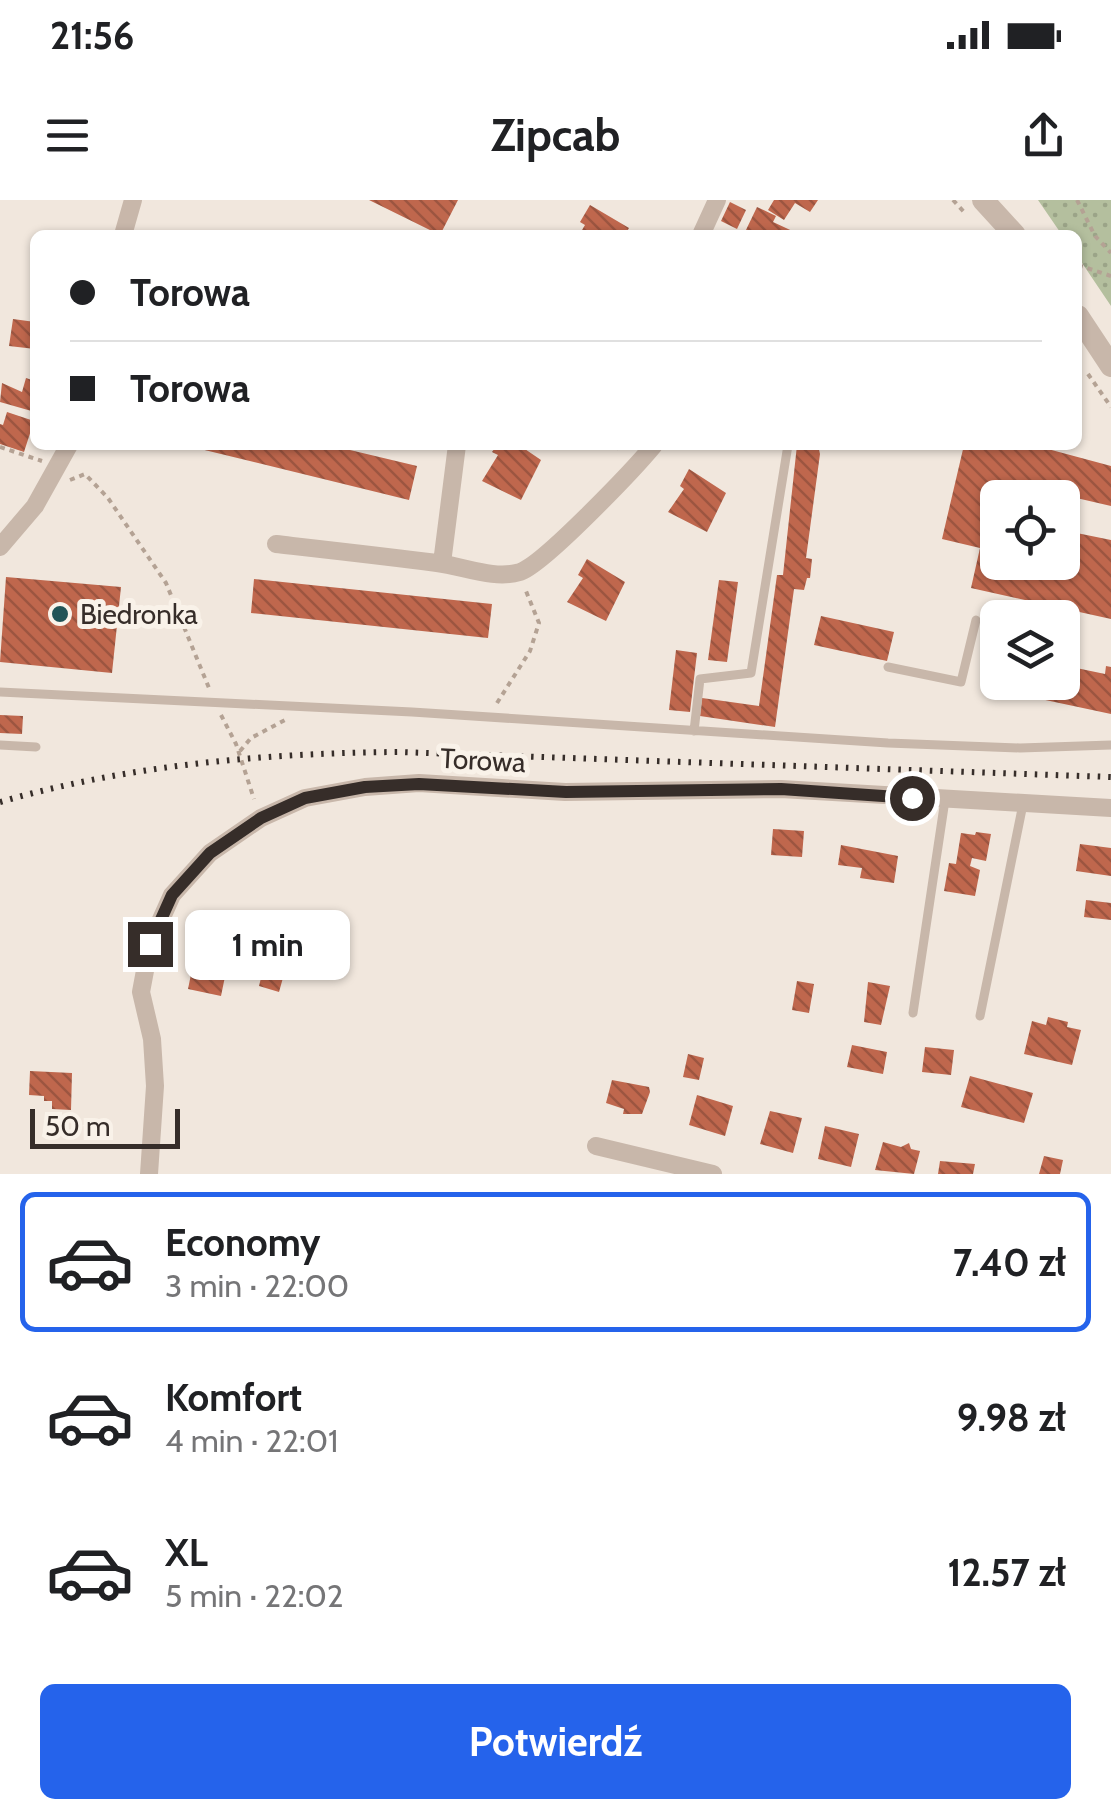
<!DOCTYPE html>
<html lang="pl">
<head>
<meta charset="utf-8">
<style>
  body { margin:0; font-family:Cabin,sans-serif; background:#f2f2f2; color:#202124; height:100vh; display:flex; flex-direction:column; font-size:38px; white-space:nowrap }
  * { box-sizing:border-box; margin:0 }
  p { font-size:32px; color:#757577 }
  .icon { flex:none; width:55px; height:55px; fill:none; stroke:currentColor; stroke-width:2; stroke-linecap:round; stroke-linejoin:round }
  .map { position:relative; height:974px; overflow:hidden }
  .sheet { display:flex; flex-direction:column; background:#fff; flex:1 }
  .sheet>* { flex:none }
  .hud { position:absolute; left:30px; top:30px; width:1052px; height:220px; border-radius:15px; box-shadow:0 2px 8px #0004; display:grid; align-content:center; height:220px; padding:0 40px; background:#fff }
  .buttons { position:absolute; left:980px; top:280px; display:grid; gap:20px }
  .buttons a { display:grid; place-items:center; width:100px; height:100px; border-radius:15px; background:#fff; box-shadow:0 2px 8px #0004; font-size:50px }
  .scale { position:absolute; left:30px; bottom:25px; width:150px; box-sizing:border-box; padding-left:10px; border:5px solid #362d29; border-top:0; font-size:28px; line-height:35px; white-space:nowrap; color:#362d29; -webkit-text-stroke:8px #f9f2e9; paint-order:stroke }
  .end { position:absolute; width:45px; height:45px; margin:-22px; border:12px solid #362d29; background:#fff; box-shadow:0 0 0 5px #fff }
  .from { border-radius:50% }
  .bubble { position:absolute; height:70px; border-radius:15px; background:#fff; box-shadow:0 2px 8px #0004; font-size:32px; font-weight:800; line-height:70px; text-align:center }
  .hud b { display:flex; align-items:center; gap:35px; height:95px; font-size:38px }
  .hud b+b { border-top:2px solid #e0e0e0 }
  .hud i { width:25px; height:25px; background:#202124 }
  ul { padding:18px 0 0; list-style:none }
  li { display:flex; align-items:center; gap:30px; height:140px; margin:0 20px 15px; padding:0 20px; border:5px solid transparent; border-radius:15px }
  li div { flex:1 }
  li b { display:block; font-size:38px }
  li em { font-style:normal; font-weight:800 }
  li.active { border-color:#2563eb }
  li>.icon { width:90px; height:90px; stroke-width:1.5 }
  .action { display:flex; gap:20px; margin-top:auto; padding:20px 40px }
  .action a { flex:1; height:115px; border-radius:15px; background:#2563eb; color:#fff; font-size:40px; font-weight:800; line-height:115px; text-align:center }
  .status { display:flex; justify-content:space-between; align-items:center; height:70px; padding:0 50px; background:#fff; direction:ltr }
  .status svg { height:28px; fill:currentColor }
  header { display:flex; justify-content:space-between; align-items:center; height:130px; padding:0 40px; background:#fff; font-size:45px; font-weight:800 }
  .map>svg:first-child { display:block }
  .grass { fill:url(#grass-dots) }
  .building { fill:url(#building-back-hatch) }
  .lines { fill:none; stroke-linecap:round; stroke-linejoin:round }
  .path { stroke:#b4a294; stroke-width:4; stroke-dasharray:5 5; stroke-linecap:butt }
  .service { stroke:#c8b7aa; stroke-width:9 }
  .minor { stroke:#c8b7aa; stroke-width:18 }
  .tertiary { stroke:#c8b7aa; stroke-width:22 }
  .rail { stroke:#362d29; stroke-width:6; stroke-dasharray:2.5 8; stroke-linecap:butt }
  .route { stroke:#362d29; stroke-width:12 }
  .poi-dot { fill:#215356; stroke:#f9f2e9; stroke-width:4 }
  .labels { text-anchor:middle; stroke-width:10; stroke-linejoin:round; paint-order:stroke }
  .poi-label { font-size:28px; fill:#362d29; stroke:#f9f2e9; text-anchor:start }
  .street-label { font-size:28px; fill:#362d29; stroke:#f9f2e9 }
</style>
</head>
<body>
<div class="status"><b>21:56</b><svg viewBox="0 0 49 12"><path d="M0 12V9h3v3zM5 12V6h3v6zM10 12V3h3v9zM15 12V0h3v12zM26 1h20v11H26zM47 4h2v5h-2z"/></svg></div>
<header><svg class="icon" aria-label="menu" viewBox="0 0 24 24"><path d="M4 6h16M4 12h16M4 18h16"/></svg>Zipcab<svg class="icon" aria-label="share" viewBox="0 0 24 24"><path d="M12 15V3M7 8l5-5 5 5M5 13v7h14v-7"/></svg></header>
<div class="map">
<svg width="1111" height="974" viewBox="0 0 1111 974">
  <defs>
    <pattern id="grass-dots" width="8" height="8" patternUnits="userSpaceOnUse" patternTransform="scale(2.5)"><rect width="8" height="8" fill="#b4bf9e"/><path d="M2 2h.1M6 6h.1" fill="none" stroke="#9ba488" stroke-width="1.8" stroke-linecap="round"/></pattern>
    <pattern id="building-back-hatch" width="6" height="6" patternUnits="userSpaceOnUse" patternTransform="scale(2.5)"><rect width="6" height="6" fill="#bf674d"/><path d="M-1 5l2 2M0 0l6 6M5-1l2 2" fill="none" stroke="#9c5540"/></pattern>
  </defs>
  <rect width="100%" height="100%" fill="#f1e7dd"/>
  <!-- grass -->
  <path class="grass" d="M1038 0H1111V106L1078 57V35H1062Z"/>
  <!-- building -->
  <path class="building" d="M369 0H458L440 35Z
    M774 0H818L810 12 795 3 784 20 768 10Z
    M730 2 746 10 737 29 721 21Z
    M590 5 629 28 625 35H579L585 25 580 22Z
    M757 7 776 16 773 22 801 35H751L745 32Z
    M13 119 35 122V149L9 146Z
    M26 178 35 181V212L0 202 2 183 22 192Z
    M7 212 34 221 24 252 0 244V224L3 225Z
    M184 245H329L417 266 409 300Z
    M497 245H519L541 260 521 300 482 281 498 255 492 252Z
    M797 245H818L820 254 806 358 812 359 810 378H807L804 390 794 389 775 527 700 516 702 498 759 506 777 375H783Z
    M964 245H1033L1111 266V306L1042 290 1040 298H998V362H1062V330L1111 340V419L971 388 980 348 942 339Z
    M689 269 726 293 707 332 668 312 684 289 680 286Z
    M587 359 625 382 606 421 567 402 583 378 578 375Z
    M6 377 121 387 112 473 0 462Z
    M254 379 492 404 488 438 251 413Z
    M719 380 738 382 727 462 708 460Z
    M821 416 894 432 887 461 814 445Z
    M676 450 697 453 690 512 669 510Z
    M1062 465 1105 474 1106 466 1111 467V514L1008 492 1010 482H1062Z
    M0 515 23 516 22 534 0 533Z
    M773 629 804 631 802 657 771 655Z
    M976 632 991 634 986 661 972 658 970 666 980 670 975 696 944 691 949 663 956 664 961 633 975 635Z
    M1080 644 1111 648V676L1076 671Z
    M841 645 898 656 894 683 860 678 862 668 838 665Z
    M1086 700 1111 703V720L1084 717Z
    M196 750 229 757 221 796 188 789Z
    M267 754 288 760 279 792 259 786Z
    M797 781 814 784 809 813 792 810Z
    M868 782 890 786 881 825 864 822Z
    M1048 817 1068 822 1067 827 1081 830 1072 865 1024 854 1032 821 1046 825Z
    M852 845 887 852 883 874 847 867Z
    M925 847 954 850 951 875 922 872Z
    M688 854 704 858 699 880 683 877Z
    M30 871 72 873 71 910 52 909V901H44V896L29 895Z
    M970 876 1033 893 1024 923 961 907Z
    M612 880 649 887 650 892 642 914H623L624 909 606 903Z
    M697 895 733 906 725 936 689 925Z
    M770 911 802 918 793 953 760 944Z
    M825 926 859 934 851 967 818 959Z
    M883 942 901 947 909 943 911 949 920 951 914 974 875 970Z
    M1044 956 1063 960 1060 974H1039Z
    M940 961 975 964 973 974H938Z"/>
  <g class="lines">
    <!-- path -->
    <path class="path" d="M953 0 965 13
      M1077 0 1095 36 1111 53
      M1078 65 1111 76
      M1088 174 1111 207
      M616 245 622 253
      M0 247 42 261
      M70 280 85 274 108 298 166 383 209 488
      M497 503 530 451 539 423 526 391
      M221 515 236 544 254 599
      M240 551 251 538 285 520"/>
    <!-- service -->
    <path class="service" d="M888 467 961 482 976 420
      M0 492 412 512 888 543 1020 548 1111 545
      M694 531 700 479 751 473 788 245
      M0 545 36 547
      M913 813 945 600
      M980 816 1023 604"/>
    <!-- minor -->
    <path class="minor" d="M123 35 133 0
      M701 35 717 0
      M276 344C329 350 383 356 437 363 463 366 494 380 520 372 544 364 635 268 654 245
      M0 347 35 306 69 245
      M442 363 457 245
      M596 946 713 974
      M149 974 155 886 152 839 141 792 150 744 172 695 210 653 261 618 305 598 365 587 419 583 565 592 781 589 1111 608"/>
    <!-- tertiary -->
    <path class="tertiary" d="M983 0 1015 35
      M1078 116 1111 166"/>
    <!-- rail -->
    <path class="rail" d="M0 602C129 565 265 553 399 552L1111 577"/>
  </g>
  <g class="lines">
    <!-- route -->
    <path class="route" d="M150 744 172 695 210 653 261 618 305 598 365 587 419 584 566 592 781 589 912 598"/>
  </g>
  <!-- markers -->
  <circle class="poi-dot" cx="60" cy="414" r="10"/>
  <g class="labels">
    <!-- poi labels -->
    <g class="poi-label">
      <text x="80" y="424">Biedronka</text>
    </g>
    <!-- street labels -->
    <g class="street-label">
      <text transform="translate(483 560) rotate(3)" y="10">Torowa</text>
    </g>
  </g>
</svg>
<div class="buttons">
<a><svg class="icon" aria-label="locate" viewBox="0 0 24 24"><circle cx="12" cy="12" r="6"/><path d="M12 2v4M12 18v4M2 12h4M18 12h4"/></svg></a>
<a><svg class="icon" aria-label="layers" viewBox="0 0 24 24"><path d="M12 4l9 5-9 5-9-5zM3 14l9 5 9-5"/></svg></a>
</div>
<div class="scale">50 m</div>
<i class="end from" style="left:912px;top:598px"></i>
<i class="end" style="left:150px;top:744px"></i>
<div class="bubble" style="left:185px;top:710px;width:165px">1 min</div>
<div class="hud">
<b><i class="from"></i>Torowa</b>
<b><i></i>Torowa</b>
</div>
</div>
<section class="sheet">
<ul>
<li class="active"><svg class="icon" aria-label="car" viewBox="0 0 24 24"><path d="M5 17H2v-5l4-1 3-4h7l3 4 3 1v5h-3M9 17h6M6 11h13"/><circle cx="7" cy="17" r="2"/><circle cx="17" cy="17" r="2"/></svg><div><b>Economy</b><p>3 min · 22:00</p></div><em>7.40 zł</em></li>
<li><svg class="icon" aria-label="car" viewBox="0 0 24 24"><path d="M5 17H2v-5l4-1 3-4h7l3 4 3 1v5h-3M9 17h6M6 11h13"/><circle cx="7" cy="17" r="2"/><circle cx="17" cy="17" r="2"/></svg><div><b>Komfort</b><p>4 min · 22:01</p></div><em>9.98 zł</em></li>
<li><svg class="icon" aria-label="car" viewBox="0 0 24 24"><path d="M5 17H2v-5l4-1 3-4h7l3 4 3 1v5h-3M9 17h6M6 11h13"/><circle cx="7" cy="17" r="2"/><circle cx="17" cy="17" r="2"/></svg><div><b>XL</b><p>5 min · 22:02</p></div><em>12.57 zł</em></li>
</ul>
<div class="action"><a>Potwierdź</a></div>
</section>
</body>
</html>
